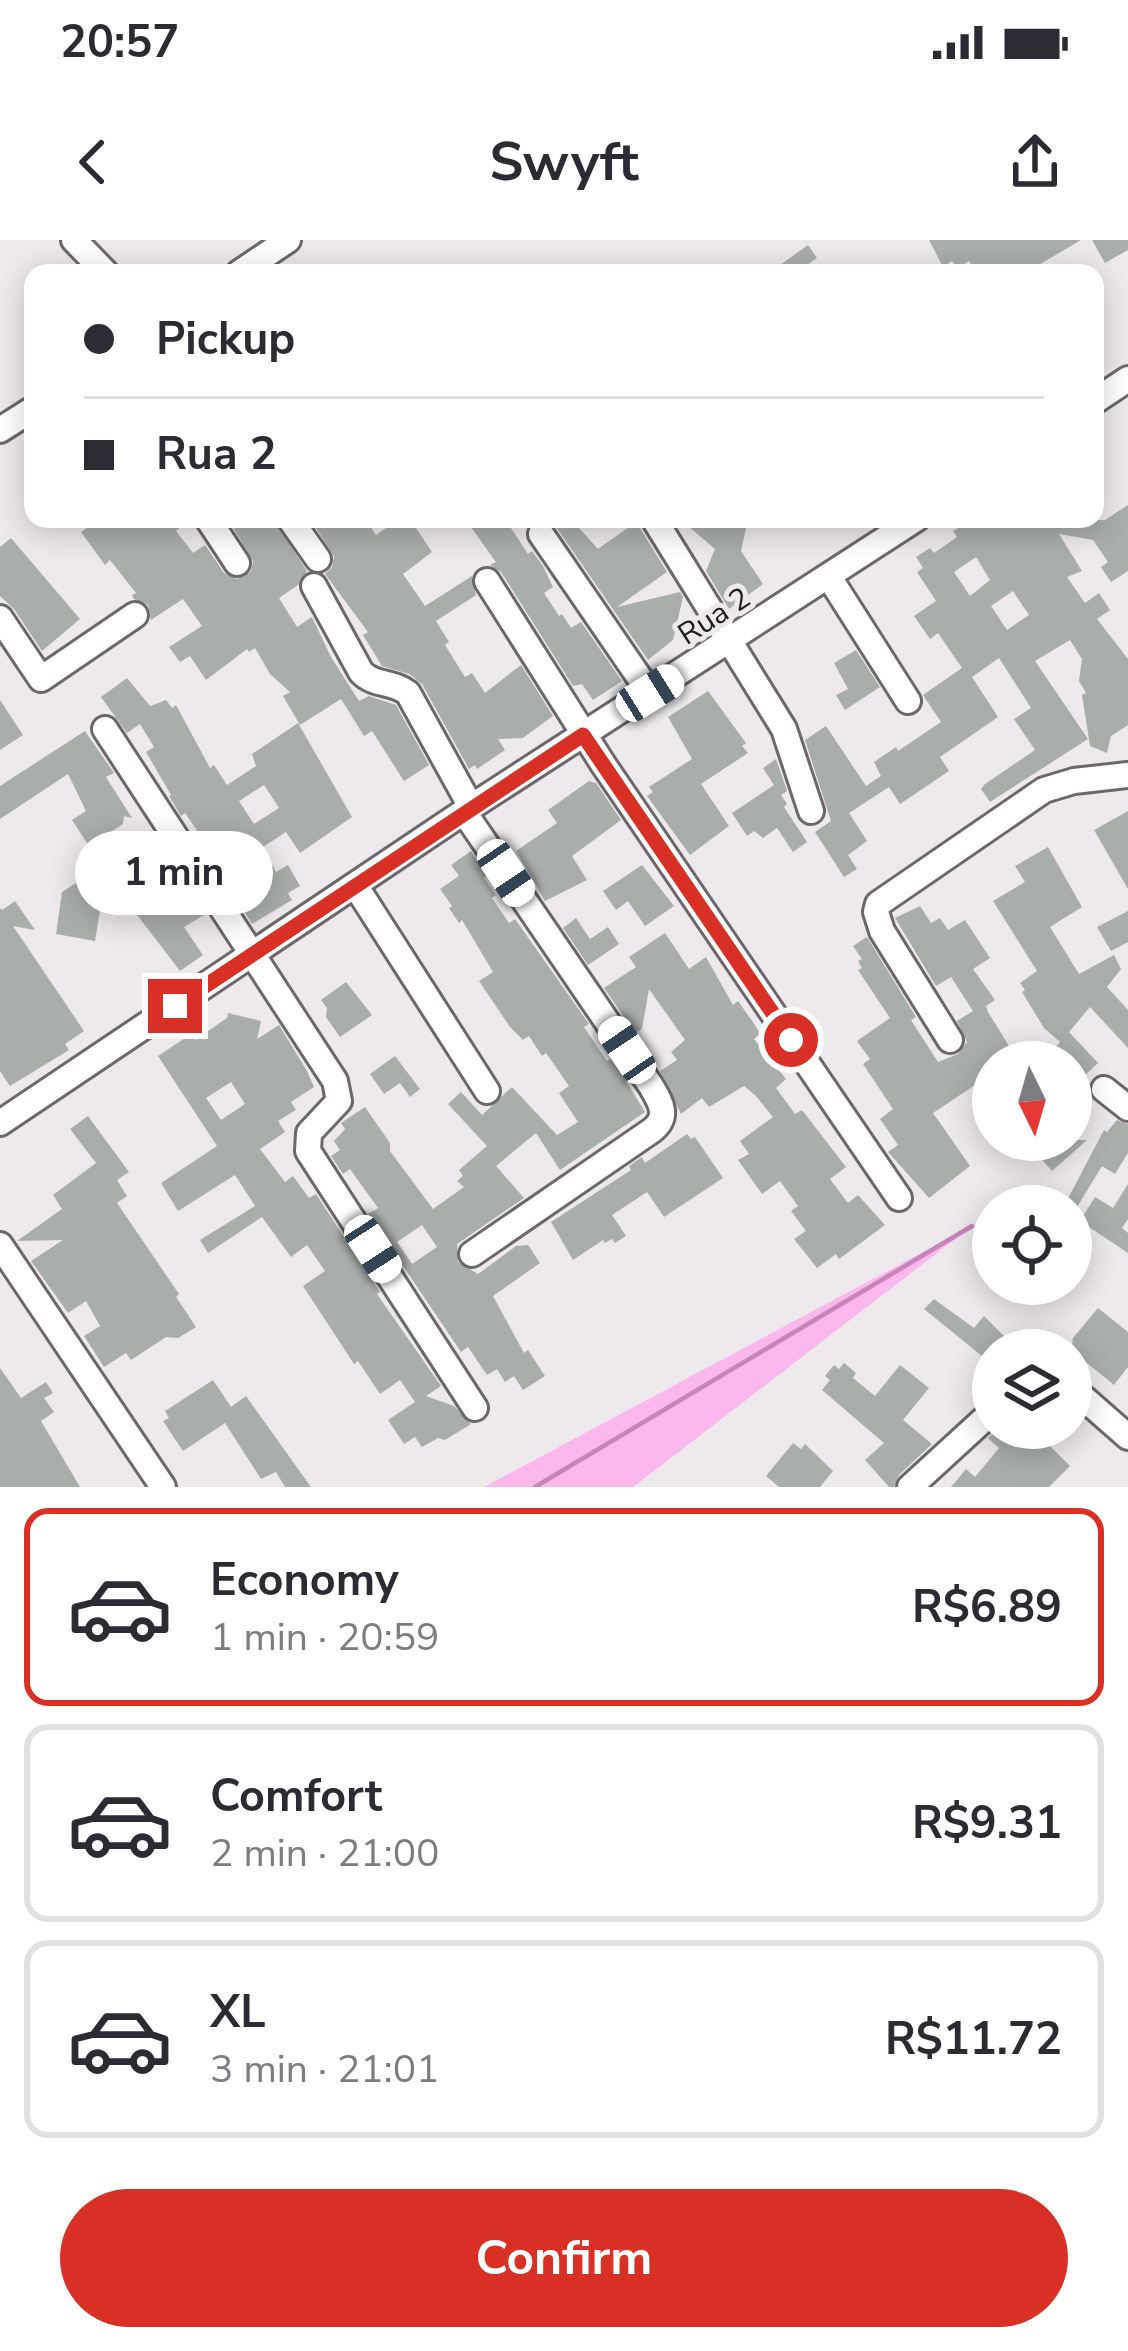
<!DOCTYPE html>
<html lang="en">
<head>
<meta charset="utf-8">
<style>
  body { margin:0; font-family:"Nunito Sans",sans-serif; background:#f2f2f3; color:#2b2b33; height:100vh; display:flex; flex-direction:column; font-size:45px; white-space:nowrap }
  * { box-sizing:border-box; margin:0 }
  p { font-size:39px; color:#7c7c81 }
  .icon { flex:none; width:66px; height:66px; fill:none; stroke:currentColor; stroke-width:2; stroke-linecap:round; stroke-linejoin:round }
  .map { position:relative; height:1247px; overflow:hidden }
  .details { display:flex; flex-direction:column; background:#fff; flex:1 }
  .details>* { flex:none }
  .banner { position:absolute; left:24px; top:24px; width:1080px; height:264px; border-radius:24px; box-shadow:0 6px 30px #0003; display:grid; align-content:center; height:264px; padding:0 60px; background:#fff }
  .needle { width:78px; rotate:175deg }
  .buttons { position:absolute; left:972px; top:801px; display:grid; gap:24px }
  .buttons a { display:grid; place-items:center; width:120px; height:120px; border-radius:50%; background:#fff; box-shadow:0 6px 30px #0003; font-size:60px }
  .end { position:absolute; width:54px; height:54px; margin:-27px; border:15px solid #d93025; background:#fff; box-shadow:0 0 0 6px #fff }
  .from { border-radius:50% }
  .bubble { position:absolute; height:84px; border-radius:42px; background:#fff; box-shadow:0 6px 30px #0003; font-size:39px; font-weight:700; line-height:84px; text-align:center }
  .car { position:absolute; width:36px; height:72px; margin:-36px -18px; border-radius:15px; box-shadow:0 0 9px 3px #0007; background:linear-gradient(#fff 24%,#345 0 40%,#fff 0 76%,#345 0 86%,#fff 0) }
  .banner b { display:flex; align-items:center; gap:42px; height:114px; font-size:45px }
  .banner b+b { border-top:3px solid #e1e1e2 }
  .banner i { width:30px; height:30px; background:#2b2b33 }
  ul { padding:21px 0 0; list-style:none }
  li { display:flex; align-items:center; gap:36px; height:198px; margin:0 24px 18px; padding:0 36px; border:6px solid #e1e1e2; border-radius:24px }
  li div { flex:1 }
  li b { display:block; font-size:45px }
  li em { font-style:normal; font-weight:700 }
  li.on { border-color:#d93025 }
  li>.icon { width:108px; height:108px; stroke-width:1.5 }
  .primary-button { display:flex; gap:24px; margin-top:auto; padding:24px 60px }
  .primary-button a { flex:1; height:138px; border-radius:72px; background:#d93025; color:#fff; font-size:48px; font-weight:700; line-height:138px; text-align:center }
  .status { display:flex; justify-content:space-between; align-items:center; height:84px; padding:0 60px; background:#fff; direction:ltr }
  .status svg { height:33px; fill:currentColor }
  header { display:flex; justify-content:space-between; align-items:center; height:156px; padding:0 60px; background:#fff; font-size:54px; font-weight:700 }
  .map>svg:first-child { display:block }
  .green { fill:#fab8ec }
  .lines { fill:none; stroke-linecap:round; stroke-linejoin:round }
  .stream { stroke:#c684b9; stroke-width:4.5 }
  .building { fill:#aaaeab; fill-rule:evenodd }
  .minor-casing { stroke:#6b676a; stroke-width:30 }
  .minor { stroke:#fff; stroke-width:24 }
  .route { stroke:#d93025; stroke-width:15 }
  .labels { text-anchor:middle; stroke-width:10; stroke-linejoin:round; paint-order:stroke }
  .street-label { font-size:30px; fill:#1c1b1c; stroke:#ede9ec }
</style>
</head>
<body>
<div class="status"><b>20:57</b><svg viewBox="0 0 49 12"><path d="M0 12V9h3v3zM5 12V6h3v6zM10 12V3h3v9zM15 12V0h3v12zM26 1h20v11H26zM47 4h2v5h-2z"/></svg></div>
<header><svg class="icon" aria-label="back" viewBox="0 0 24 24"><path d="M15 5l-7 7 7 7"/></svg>Swyft<svg class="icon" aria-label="share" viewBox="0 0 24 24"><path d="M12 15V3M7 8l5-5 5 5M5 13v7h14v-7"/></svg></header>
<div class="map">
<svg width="1128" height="1247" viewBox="0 0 1128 1247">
  <rect width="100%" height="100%" fill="#ede9ec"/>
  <!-- green -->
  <path class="green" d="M972 986 633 1247H484Z"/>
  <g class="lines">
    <!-- stream -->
    <path class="stream" d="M535 1247 972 986"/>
  </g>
  <!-- building -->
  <path class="building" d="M929 0H1081L1025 33H976L969 21 957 29 952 21 943 27Z
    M1092 0H1128V10L1105 23Z
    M808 5 817 18 804 27 808 33H769Z
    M1128 265V331L1111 342 1101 327 1108 322 1093 300 1059 294 1082 331 1067 337 1085 363 1099 353 1110 370 1097 379 1128 419V485L1111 496 1107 513 1090 506 1082 455 1086 453 1079 441 1082 419 1070 400 1035 421 1088 499 990 562 981 549 985 544 1035 510 1014 479 1031 468 999 418 972 437 998 477 940 517 949 531 900 564 889 547 849 573 867 601 848 615 857 629 844 637 815 592 831 581 805 500 826 486 866 546 881 536 874 522 896 507 898 511 941 482 923 455 962 428 938 393 930 399 914 376 936 361 917 332 923 328 916 317 930 308 934 313 957 297 953 291 972 279 1105 280ZM976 317 990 340 970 356 954 332ZM1013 351 1029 375 1007 390 991 366Z
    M100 279H192L176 291 193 313 205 305 224 333 237 339 251 331 253 321 228 279H273L307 331 298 345 279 358 297 387 312 377 331 417 359 461 369 456 396 465 429 525 404 541 372 491 364 496 341 459 300 485 283 456 290 452 270 434 255 408 249 412 247 409 206 440 190 416 180 422 169 407 202 386 183 359 151 380 148 365 134 359 132 355 136 353 110 320 105 325 81 292Z
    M317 279H365L376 295 399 279H410L432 312 403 334 425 366 472 336 476 355 436 381 449 402 445 405 465 437 472 433 485 453 521 425 553 476 523 498 498 499 505 510 477 529 475 525 469 529 422 444 409 434 382 426 363 395 368 392 325 334 332 327 334 316 312 282Z
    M465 279H505L528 314 532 311 543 326 553 347 544 353 559 376 562 374 571 388 581 382 622 441 593 460 582 444 573 446 501 332 490 325 496 322Z
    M561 279H571L598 309 636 282 640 288 667 332 617 367 680 352 683 357 673 400 648 420 554 284Z
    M680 279H748L741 311 763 344 729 369 706 331 715 309Z
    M11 298 80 379 42 411 14 369 0 356V307Z
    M856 410 880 447 845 470 836 455 848 449 834 423Z
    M127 438 150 466 166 460 172 468 176 465 210 528 214 525 227 545 256 526 252 514 298 483 352 577 300 613 286 592 263 607 276 632 288 625 300 646 288 653 292 660 252 684 217 628 220 626 207 605 185 573 181 576 169 556 171 555 146 512 154 507 140 484 127 493 101 457ZM264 545 279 568 254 584 239 561Z
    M708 451 746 503 742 506 748 513 701 544 729 586 690 615 647 556 653 552 649 547 692 519 668 477Z
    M0 460 23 495 0 510Z
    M85 491 114 533 106 537 132 578 124 576 123 584 89 606 72 580 86 571 68 534 0 579V546Z
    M776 519 787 551 781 555 787 564 784 567 807 602 793 612 777 588 763 598 754 591 747 596 732 573 774 545 763 528Z
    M589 541 596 543 621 580 572 616 587 640 545 661 516 611 557 583 548 570Z
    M1128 571V649L1094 590Z
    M156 597 206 674 184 687 203 715 180 731 118 650 146 633 132 611Z
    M1048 607 1082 667 1050 687 1079 734 1114 715 1121 729 1107 747 1128 770V808L1090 767 1069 792 1098 823 1082 838 1054 809 1060 802 1044 788 1022 752 1025 750 1020 743 1037 731 993 661 1025 642 1015 626Z
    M471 611 487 636 484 638 496 655 492 658 509 683 515 679 589 784 584 787 607 821 612 818 645 872 560 930 536 893 496 926 524 958 457 1004 458 1022 478 1034 516 1006 528 1005 540 1023 493 1056 524 1113 528 1110 545 1136 523 1150 514 1136 505 1142 497 1129 487 1135 468 1107 461 1112 368 974 378 968 350 929 343 934 331 916 340 910 334 901 345 889 341 883 365 867 390 903V911L433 969 464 947 457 941 463 936 459 930 487 906 448 864 461 852 482 875 512 847 557 895 578 882 559 853 569 846 546 813 542 816 529 796 523 800 510 787 479 741 493 732 462 680 459 683 449 668 452 666 440 649 459 636 451 625ZM422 985 437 1007 412 1024 397 1002Z
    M642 625 674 666 645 686 628 661 616 670 603 651Z
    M99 628 116 654 101 664 95 701 56 694 62 652Z
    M15 661 35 690 13 686 84 791 65 804 69 810 10 846 0 831V668L2 670Z
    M920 666 931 683 940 678 948 690 965 680 990 718 973 729 995 760 986 766 988 772 1019 822H993V844L980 852 975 845 933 873 970 926 929 958 888 912 898 905 880 879 893 869 863 824 870 819 857 801 890 778 858 730 862 728 858 721 862 719 853 706 867 697 916 777 911 780 938 822 958 814 967 802 957 781 973 771 951 737 936 746 895 678Z
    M1128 671V702L1111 711 1097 687Z
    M576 678 590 699 608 687 619 704 588 725 563 688Z
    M665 693 689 729 706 717 733 765 738 761 755 785 760 794 754 799 786 839 776 848 795 874 802 870 846 927 830 939 848 963 858 955 885 985 839 1019 836 1014 817 1028 794 999 806 991 791 971 798 966 780 941 762 954 738 920 749 914 740 901 773 877 756 856 744 846 709 867 702 858 681 874 660 831 677 820 671 812 685 800 649 749 642 789 635 793 604 748 636 727 629 717Z
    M346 742 372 775 340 797 326 777 327 768 321 760Z
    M228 773 261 781 257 799 279 785 307 831 314 847 291 862 296 870 278 881 285 892 260 909 285 942 293 936 309 958 316 954 380 1052 377 1054 441 1146 426 1156 454 1166 471 1184 445 1200 438 1198 422 1207 415 1197 404 1204 388 1180 415 1162 400 1140 380 1154 358 1121 354 1124 303 1046 325 1031 307 1005 291 1017 262 977 208 1013 200 1000 255 966 235 935 178 971 161 943 217 906 158 816 191 794 195 800 227 778ZM231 842 245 864 221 880 206 858Z
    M395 816 420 849 410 857 400 843 384 854 370 834Z
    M88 876 129 932 117 940 127 956 117 963 179 1054 176 1057 196 1087 178 1098 166 1097 131 1120 126 1113 104 1127 84 1096 100 1086 86 1061 68 1073 31 1021 63 1000 17 1001 62 969 53 955 96 923 70 889Z
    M1117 880 1128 884V913L1115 934 1102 926 1074 972 1071 966H1064L1104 890 1107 892Z
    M687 894 691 899 695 897 723 938 664 977 647 952 612 975 626 996 615 1003 612 999 605 1003 603 1000 573 1020 551 982 631 930 629 926 642 917 645 923Z
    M1055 900H1087L1052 931 1038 915Z
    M1128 944V979L1122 988 1128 993V1013L1080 981 1095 957 1113 968Z
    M934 1059 974 1088 984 1076 1018 1110H993V1125L924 1069Z
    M1098 1068 1128 1092V1127L1114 1145 1071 1110 1073 1098Z
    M844 1123 856 1133 853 1138 875 1156 900 1125 929 1148 903 1180 932 1204 899 1235 894 1247H889L865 1220 884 1203 822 1150 830 1140 825 1136 834 1125 839 1129Z
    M0 1128 21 1158 46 1142 53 1153 44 1158 54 1172 41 1181 80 1247H0Z
    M213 1140 231 1167 246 1156 311 1247H285L276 1232 261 1239 225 1183 183 1211 163 1181 169 1178 165 1171Z
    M999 1188H1032L1070 1226 1049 1247H951L966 1229 975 1237 999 1208 988 1198Z
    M793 1203 801 1209 805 1204 833 1231 820 1247H779L766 1236Z"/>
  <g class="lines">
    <!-- minor casing -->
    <g class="minor-casing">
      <path id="minor" d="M74 0 106 33
        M239 33 288 0
        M1095 161 1128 139
        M0 190 33 169
        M208 279 237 323
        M290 279 318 319
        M654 279 784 489 811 571
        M541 294 650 453
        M829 337 908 461
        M487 341 603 524 899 958
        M314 346 361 432C374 446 393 441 408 453L471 567
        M0 378 41 439 135 375
        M105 489 335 841 339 861 309 893 308 911 475 1168
        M464 572 651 846C661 863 670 877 651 891L472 1014
        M355 645 487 851
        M950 800 882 691 876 672 878 664 1044 550 1074 541 1128 535
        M1104 849 1128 868
        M0 883 471 567 916 279
        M0 1005 163 1247
        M1071 1147 1128 1197
        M910 1247 993 1171"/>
    </g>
    <!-- minor -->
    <use href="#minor" class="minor"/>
  </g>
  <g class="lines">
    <!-- route -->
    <path class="route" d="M175 766 583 495 791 800"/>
  </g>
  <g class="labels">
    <!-- street labels -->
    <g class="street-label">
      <text transform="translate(714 376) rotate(-33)" y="10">Rua 2</text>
    </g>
  </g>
</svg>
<div class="buttons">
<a><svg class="needle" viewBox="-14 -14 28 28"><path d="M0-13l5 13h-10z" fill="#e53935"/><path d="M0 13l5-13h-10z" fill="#7c7c81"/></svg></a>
<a><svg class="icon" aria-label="locate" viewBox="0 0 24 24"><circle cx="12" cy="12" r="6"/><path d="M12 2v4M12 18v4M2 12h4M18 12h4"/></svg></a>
<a><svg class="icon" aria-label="layers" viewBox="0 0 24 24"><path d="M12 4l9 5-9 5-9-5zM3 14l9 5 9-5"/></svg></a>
</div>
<i class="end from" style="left:791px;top:800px"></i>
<i class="end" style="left:175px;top:766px"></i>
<div class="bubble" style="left:75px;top:591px;width:198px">1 min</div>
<i class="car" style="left:650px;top:453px;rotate:58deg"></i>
<i class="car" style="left:506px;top:633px;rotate:146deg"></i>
<i class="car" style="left:627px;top:810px;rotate:326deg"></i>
<i class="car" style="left:373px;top:1009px;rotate:147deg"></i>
<div class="banner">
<b><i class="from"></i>Pickup</b>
<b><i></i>Rua 2</b>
</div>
</div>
<section class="details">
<ul>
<li class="on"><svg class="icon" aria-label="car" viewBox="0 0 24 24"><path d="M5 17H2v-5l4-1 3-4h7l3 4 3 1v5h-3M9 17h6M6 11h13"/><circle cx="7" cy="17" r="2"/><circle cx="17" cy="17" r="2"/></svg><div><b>Economy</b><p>1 min · 20:59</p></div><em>R$6.89</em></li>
<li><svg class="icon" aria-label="car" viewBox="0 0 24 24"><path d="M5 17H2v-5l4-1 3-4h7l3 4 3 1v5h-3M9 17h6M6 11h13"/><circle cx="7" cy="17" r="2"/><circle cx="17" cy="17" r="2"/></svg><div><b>Comfort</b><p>2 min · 21:00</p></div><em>R$9.31</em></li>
<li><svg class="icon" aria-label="car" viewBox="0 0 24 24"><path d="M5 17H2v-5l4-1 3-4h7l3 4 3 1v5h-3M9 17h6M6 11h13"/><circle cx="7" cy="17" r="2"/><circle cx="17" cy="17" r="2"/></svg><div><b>XL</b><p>3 min · 21:01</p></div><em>R$11.72</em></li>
</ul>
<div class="primary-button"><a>Confirm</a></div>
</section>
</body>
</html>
